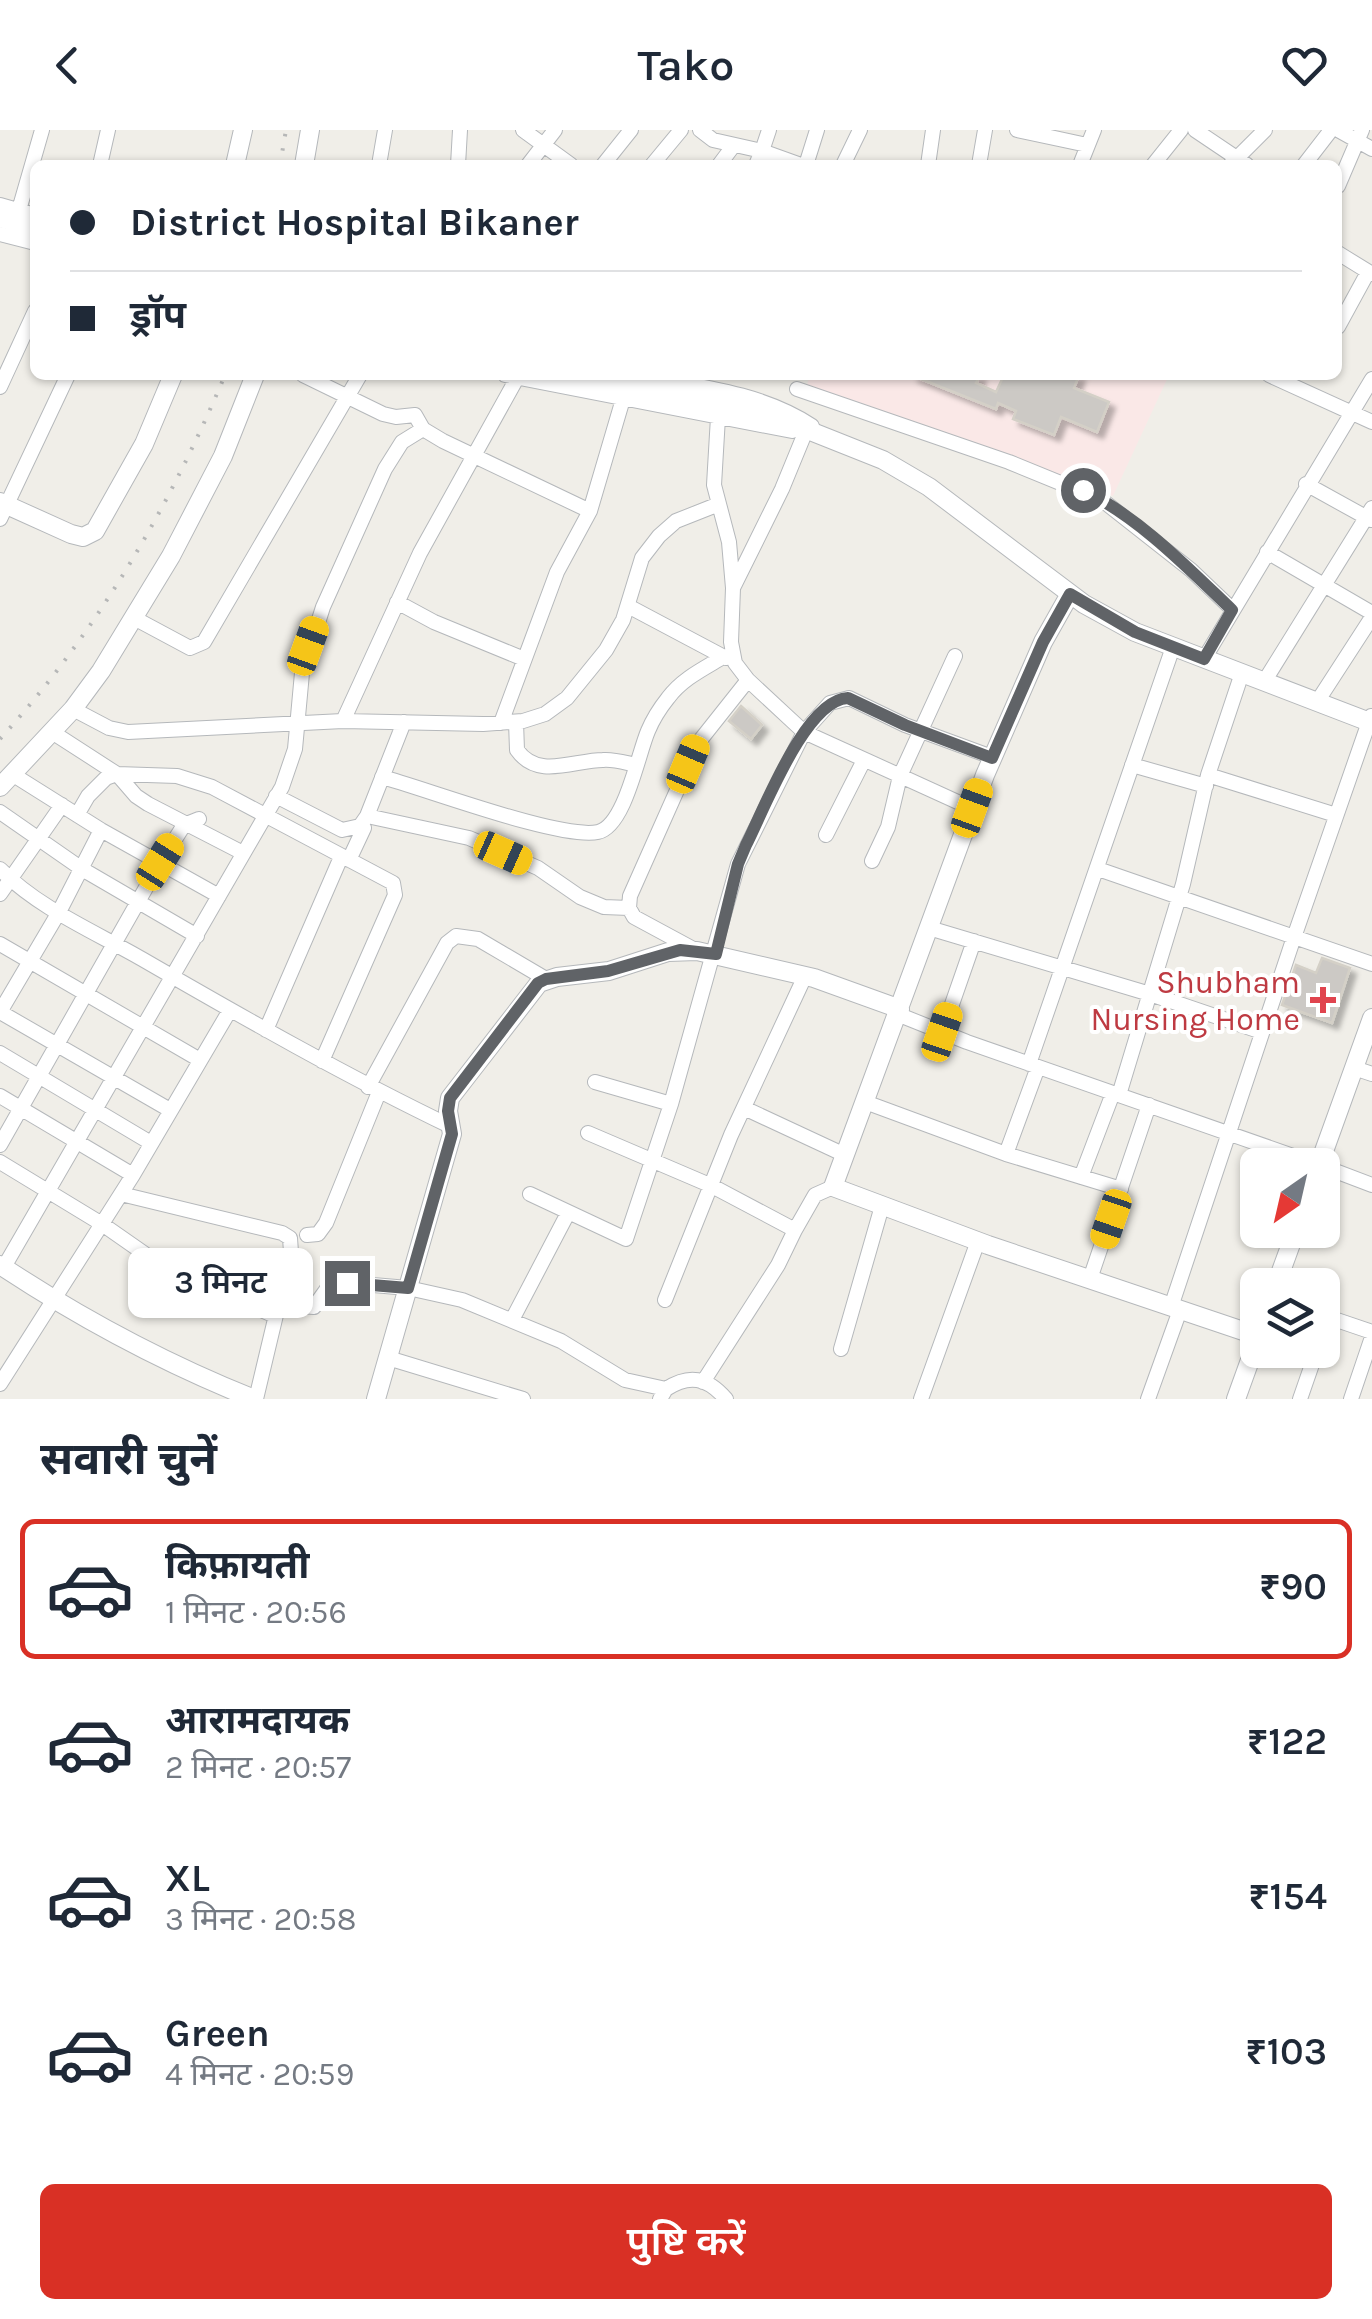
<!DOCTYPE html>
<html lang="hi">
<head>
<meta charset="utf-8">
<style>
  body { margin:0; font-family:Karla,"Noto Sans Devanagari",sans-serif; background:#f2f2f3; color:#1f2937; height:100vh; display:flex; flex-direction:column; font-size:38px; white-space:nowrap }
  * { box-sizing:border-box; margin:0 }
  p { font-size:32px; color:#747a83 }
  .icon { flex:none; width:55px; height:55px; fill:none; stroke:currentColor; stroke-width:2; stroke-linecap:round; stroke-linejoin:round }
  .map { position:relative; height:1269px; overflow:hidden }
  .panel { display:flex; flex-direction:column; background:#fff; flex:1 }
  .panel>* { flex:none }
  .top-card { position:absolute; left:30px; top:30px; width:1312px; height:220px; border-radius:15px; box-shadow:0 2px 8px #0004; display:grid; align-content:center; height:220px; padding:0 40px; background:#fff }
  .needle { width:65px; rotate:214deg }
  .controls { position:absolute; left:1240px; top:1018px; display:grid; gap:20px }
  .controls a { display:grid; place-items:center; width:100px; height:100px; border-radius:15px; background:#fff; box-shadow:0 2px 8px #0004; font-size:50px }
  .end { position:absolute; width:45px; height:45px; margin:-22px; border:12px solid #606367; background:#fff; box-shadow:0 0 0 5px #fff }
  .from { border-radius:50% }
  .bubble { position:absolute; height:70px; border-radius:15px; background:#fff; box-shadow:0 2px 8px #0004; font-size:32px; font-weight:600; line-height:70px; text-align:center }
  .car { position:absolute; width:30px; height:60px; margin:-30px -15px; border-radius:12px; box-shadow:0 0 8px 2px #0007; background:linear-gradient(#f5c518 24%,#345 0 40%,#f5c518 0 76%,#345 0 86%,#f5c518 0) }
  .top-card b { display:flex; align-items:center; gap:35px; height:95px; font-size:38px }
  .top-card b+b { border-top:2px solid #e0e1e3 }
  .top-card i { width:25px; height:25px; background:#1f2937 }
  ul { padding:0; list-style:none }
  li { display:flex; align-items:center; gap:30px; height:140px; margin:0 20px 15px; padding:0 20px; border:5px solid transparent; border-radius:15px }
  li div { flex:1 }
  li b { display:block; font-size:38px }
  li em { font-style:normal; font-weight:600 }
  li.on { border-color:#d93025 }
  li>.icon { width:90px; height:90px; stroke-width:1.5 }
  h2 { padding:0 40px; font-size:45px; line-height:120px }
  .button { display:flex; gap:20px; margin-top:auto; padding:20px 40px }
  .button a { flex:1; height:115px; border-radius:15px; background:#d93025; color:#fff; font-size:40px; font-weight:600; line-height:115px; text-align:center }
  header { display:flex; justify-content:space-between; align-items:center; height:130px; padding:0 40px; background:#fff; font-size:45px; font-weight:600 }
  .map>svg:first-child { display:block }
  .medical { fill:#fae8e7 }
  .building { fill:#ccc9c5; stroke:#d4d0c7; stroke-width:2.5; filter:url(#shadow) }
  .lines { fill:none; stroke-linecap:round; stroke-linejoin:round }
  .minor-casing { stroke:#b5b8bb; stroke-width:16 }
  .tertiary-casing { stroke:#b5b8bb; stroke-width:20 }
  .minor { stroke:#fff; stroke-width:14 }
  .tertiary { stroke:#fff; stroke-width:18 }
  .rail { stroke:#b6b7b7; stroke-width:4; stroke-dasharray:2.5 12; stroke-linecap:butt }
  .route { stroke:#606367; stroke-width:12 }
  .health-dot { fill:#e0444e; stroke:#fff; stroke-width:4 }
  .labels { text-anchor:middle; stroke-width:8; stroke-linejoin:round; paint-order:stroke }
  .health-label { font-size:32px; fill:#be3a42; stroke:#fff; text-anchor:end }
</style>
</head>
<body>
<header><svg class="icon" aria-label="back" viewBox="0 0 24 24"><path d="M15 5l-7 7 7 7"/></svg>Tako<svg class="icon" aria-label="heart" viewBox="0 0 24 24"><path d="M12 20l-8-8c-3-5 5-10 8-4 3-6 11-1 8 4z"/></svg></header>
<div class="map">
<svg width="1372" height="1269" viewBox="0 0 1372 1269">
  <defs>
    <filter id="shadow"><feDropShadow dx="6" dy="6" stdDeviation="2.5" flood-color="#0004"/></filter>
  </defs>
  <rect width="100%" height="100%" fill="#f0eee8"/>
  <!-- medical -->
  <path class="medical" d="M810 245H1169L1113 366 807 255Z"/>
  <!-- building -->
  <path class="building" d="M911 245H980L976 253 996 262 1004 245H1079L1074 258 1109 272 1097 302 1061 287 1054 305 1013 289 1016 281 998 273 996 279Z
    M741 576 762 595 751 609 729 591Z
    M1322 828 1350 838 1332 893 1282 875 1296 835 1316 843Z"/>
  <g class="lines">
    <!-- minor casing -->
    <g class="minor-casing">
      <path id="minor" d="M523 0 571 35
        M700 0 713 10 762 21 756 35
        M769 0 762 21 801 35
        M1017 0 1087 15
        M1195 0 1247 35
        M1338 0 1372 19
        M100 35 108 0
        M379 35 385 0
        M458 35 460 0
        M528 35 555 0
        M603 35 631 0
        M652 35 681 0
        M719 35 734 15
        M806 35 817 0
        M843 35 860 0
        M928 35 933 0
        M979 35 985 0
        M1080 35 1094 0
        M1153 35 1181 0
        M1230 35 1265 0
        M1304 35 1331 0
        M1338 56 1362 0
        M0 75 35 85
        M19 80 42 0
        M0 104 35 113
        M1338 123 1372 144
        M1338 197 1368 142
        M303 245 383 284 396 287 415 285 423 299 443 311 590 381
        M505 245 792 301
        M636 245C696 256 761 262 812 296
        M1269 245 1372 292
        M0 257 35 181
        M797 259 1009 332 1102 370 1191 440 1233 480
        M718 287 714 355 729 412 733 458 731 512 735 533 748 550 804 602 973 679
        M1306 354 1371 390
        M0 389 68 245
        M1267 422 1372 483
        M734 456 782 359 805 303
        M397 472 434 492 524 529
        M628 476 726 528
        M134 488 190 518 204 512 360 245
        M1204 529 1372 249
        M1242 543 1208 645 1336 685
        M1264 552 1372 378
        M1317 572 1372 487
        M73 579 109 598 128 602 343 591 483 594 523 591 545 584 567 568 606 520 623 490 642 428 659 406 676 391 719 374
        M343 591 420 423 517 248
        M516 592 517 620C538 650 574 630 603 630 614 629 626 633 636 635
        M501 593 557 442 590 381 623 269
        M52 602 117 644 136 666 148 674 243 723
        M1132 635 1206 656
        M12 644 101 700 219 766
        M382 647C427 659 561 710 598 702 625 696 638 624 648 601 653 589 660 578 668 568 682 549 703 539 723 527
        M276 666 342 700 360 696 367 686 404 592
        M0 682 82 739 197 806
        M77 685 88 666 106 648 117 644 177 646 212 657 393 753 395 765 322 931
        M367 686 469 708 538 738 580 767 604 777 629 778
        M826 705 864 630
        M349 730 364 698
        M872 731 888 697 900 646 955 526
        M0 739C38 778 95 802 142 829 244 888 346 946 452 997
        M1098 739 1372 834
        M0 764 62 675
        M929 798 1150 864 1262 902
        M0 814 200 930
        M697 821 634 787 629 778 630 766 698 613 748 550
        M0 882 59 782 101 700
        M0 882 170 980
        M897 884 967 912 1319 1035
        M266 900 341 727
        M942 903 974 811
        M0 923 151 1013
        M1029 934 1173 517
        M1354 938 1372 944
        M595 952 671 974
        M368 957 447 813 456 806 478 809 546 849
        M1119 965 1183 754 1208 645
        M0 966 133 1045
        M865 972 1006 1024 1121 1059
        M744 978 845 1025
        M588 1003 712 1056 795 1100 815 1065 833 1057
        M0 1015 160 733 184 695 199 689
        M1006 1024 1038 937
        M0 1032 102 1094 165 1138 275 1186
        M1322 1036 1372 1055
        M1081 1047 1113 963
        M121 1064 282 1103 290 1108 291 1122 256 1269
        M530 1064 626 1109 671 974 738 734 804 602 830 573 849 568 905 595 992 627
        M307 1105 318 1104 326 1093 379 962
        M4 1137 282 657 295 619 302 543 323 477 385 339 402 312 423 299
        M1090 1149 1149 975
        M665 1170 731 1005 805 846
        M277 1174 314 1177 329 1156 338 1152 408 1158 462 1170 561 1211 625 1250 666 1259 660 1269
        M1171 1177 1292 813 1371 586
        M1322 1185 1372 1202
        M512 1190 568 1083
        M1322 1203 1328 1187
        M841 1219 882 1076
        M388 1228 523 1269
        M703 1252 778 1135 795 1100
        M0 1254 133 1045 230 880
        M666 1259C689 1244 707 1247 726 1269
        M921 1269 978 1111
        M1148 1269 1180 1180
        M1300 1269 1317 1220
        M1351 1269 1372 1207"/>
    </g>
    <!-- tertiary casing -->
    <g class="tertiary-casing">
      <path id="tertiary" d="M235 35 243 0
        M304 35 310 0
        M0 88 35 98
        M569 245 720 273 785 291 883 330 929 357 1084 474 1135 502 1372 593
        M0 372 71 404 83 407 95 401 144 314 173 245
        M1070 464 1043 512 985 645 833 1057 988 1115 1258 1206
        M0 657 73 579 101 541 171 426 223 326 255 245
        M1319 1035 1372 888
        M0 1135C80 1188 164 1233 254 1269
        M1276 1155 1296 1100
        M376 1269 452 1004 448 981 450 968 539 853 557 847 609 841 668 822 697 821 814 848 900 879
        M1236 1269 1258 1208"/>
    </g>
    <!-- minor -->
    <use href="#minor" class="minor"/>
    <!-- tertiary -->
    <use href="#tertiary" class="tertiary"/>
    <!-- rail -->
    <path class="rail" d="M280 35 286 0
      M0 609C97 502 169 378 225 245"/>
  </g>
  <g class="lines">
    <!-- route -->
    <path class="route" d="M347 1153 408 1158 452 1004 448 981 450 968 538 853 546 849 608 841 680 820 716 824 738 734 746 715C764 680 805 570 848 568L905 595 992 628 1043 512 1070 464 1135 502 1204 529 1232 480C1187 437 1140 388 1083 360"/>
  </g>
  <!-- markers -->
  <path class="health-dot" d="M1318 855h10v10h10v10h-10v10h-10v-10h-10v-10h10z"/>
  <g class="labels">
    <!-- health labels -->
    <g class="health-label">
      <text x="1300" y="863">Shubham<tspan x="1300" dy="37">Nursing Home</tspan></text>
    </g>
  </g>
</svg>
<div class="controls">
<a><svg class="needle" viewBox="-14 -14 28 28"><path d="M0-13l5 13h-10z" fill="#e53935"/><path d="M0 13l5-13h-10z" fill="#747a83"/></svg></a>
<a><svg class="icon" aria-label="layers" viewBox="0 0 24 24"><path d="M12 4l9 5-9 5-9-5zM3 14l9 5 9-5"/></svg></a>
</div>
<i class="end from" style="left:1083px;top:360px"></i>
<i class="end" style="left:347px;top:1153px"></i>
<div class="bubble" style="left:128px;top:1118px;width:185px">3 मिनट</div>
<i class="car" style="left:308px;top:516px;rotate:20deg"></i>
<i class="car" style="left:688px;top:634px;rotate:23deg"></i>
<i class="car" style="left:972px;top:678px;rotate:20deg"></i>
<i class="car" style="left:503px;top:723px;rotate:114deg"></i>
<i class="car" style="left:160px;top:732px;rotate:32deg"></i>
<i class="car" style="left:942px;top:902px;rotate:19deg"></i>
<i class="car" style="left:1111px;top:1089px;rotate:199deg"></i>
<div class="top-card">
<b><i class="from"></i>District Hospital Bikaner</b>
<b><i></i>ड्रॉप</b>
</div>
</div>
<section class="panel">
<h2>सवारी चुनें</h2>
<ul>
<li class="on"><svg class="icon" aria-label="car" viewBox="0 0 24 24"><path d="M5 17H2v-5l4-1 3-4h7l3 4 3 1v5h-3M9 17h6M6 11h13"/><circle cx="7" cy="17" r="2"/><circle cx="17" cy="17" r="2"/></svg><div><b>किफ़ायती</b><p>1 मिनट · 20:56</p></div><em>₹90</em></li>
<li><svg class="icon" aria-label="car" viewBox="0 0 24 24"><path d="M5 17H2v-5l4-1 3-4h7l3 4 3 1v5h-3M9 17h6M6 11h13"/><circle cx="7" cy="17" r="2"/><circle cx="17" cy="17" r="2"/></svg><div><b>आरामदायक</b><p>2 मिनट · 20:57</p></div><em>₹122</em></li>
<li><svg class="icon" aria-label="car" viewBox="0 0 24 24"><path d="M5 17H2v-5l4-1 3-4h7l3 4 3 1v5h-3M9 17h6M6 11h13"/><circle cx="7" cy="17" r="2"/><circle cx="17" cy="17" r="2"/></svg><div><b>XL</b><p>3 मिनट · 20:58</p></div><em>₹154</em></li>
<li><svg class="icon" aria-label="car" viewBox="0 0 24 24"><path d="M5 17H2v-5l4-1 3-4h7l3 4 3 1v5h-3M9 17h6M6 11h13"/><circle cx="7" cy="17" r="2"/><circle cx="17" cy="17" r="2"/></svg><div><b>Green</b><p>4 मिनट · 20:59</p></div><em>₹103</em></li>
</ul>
<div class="button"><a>पुष्टि करें</a></div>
</section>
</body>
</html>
